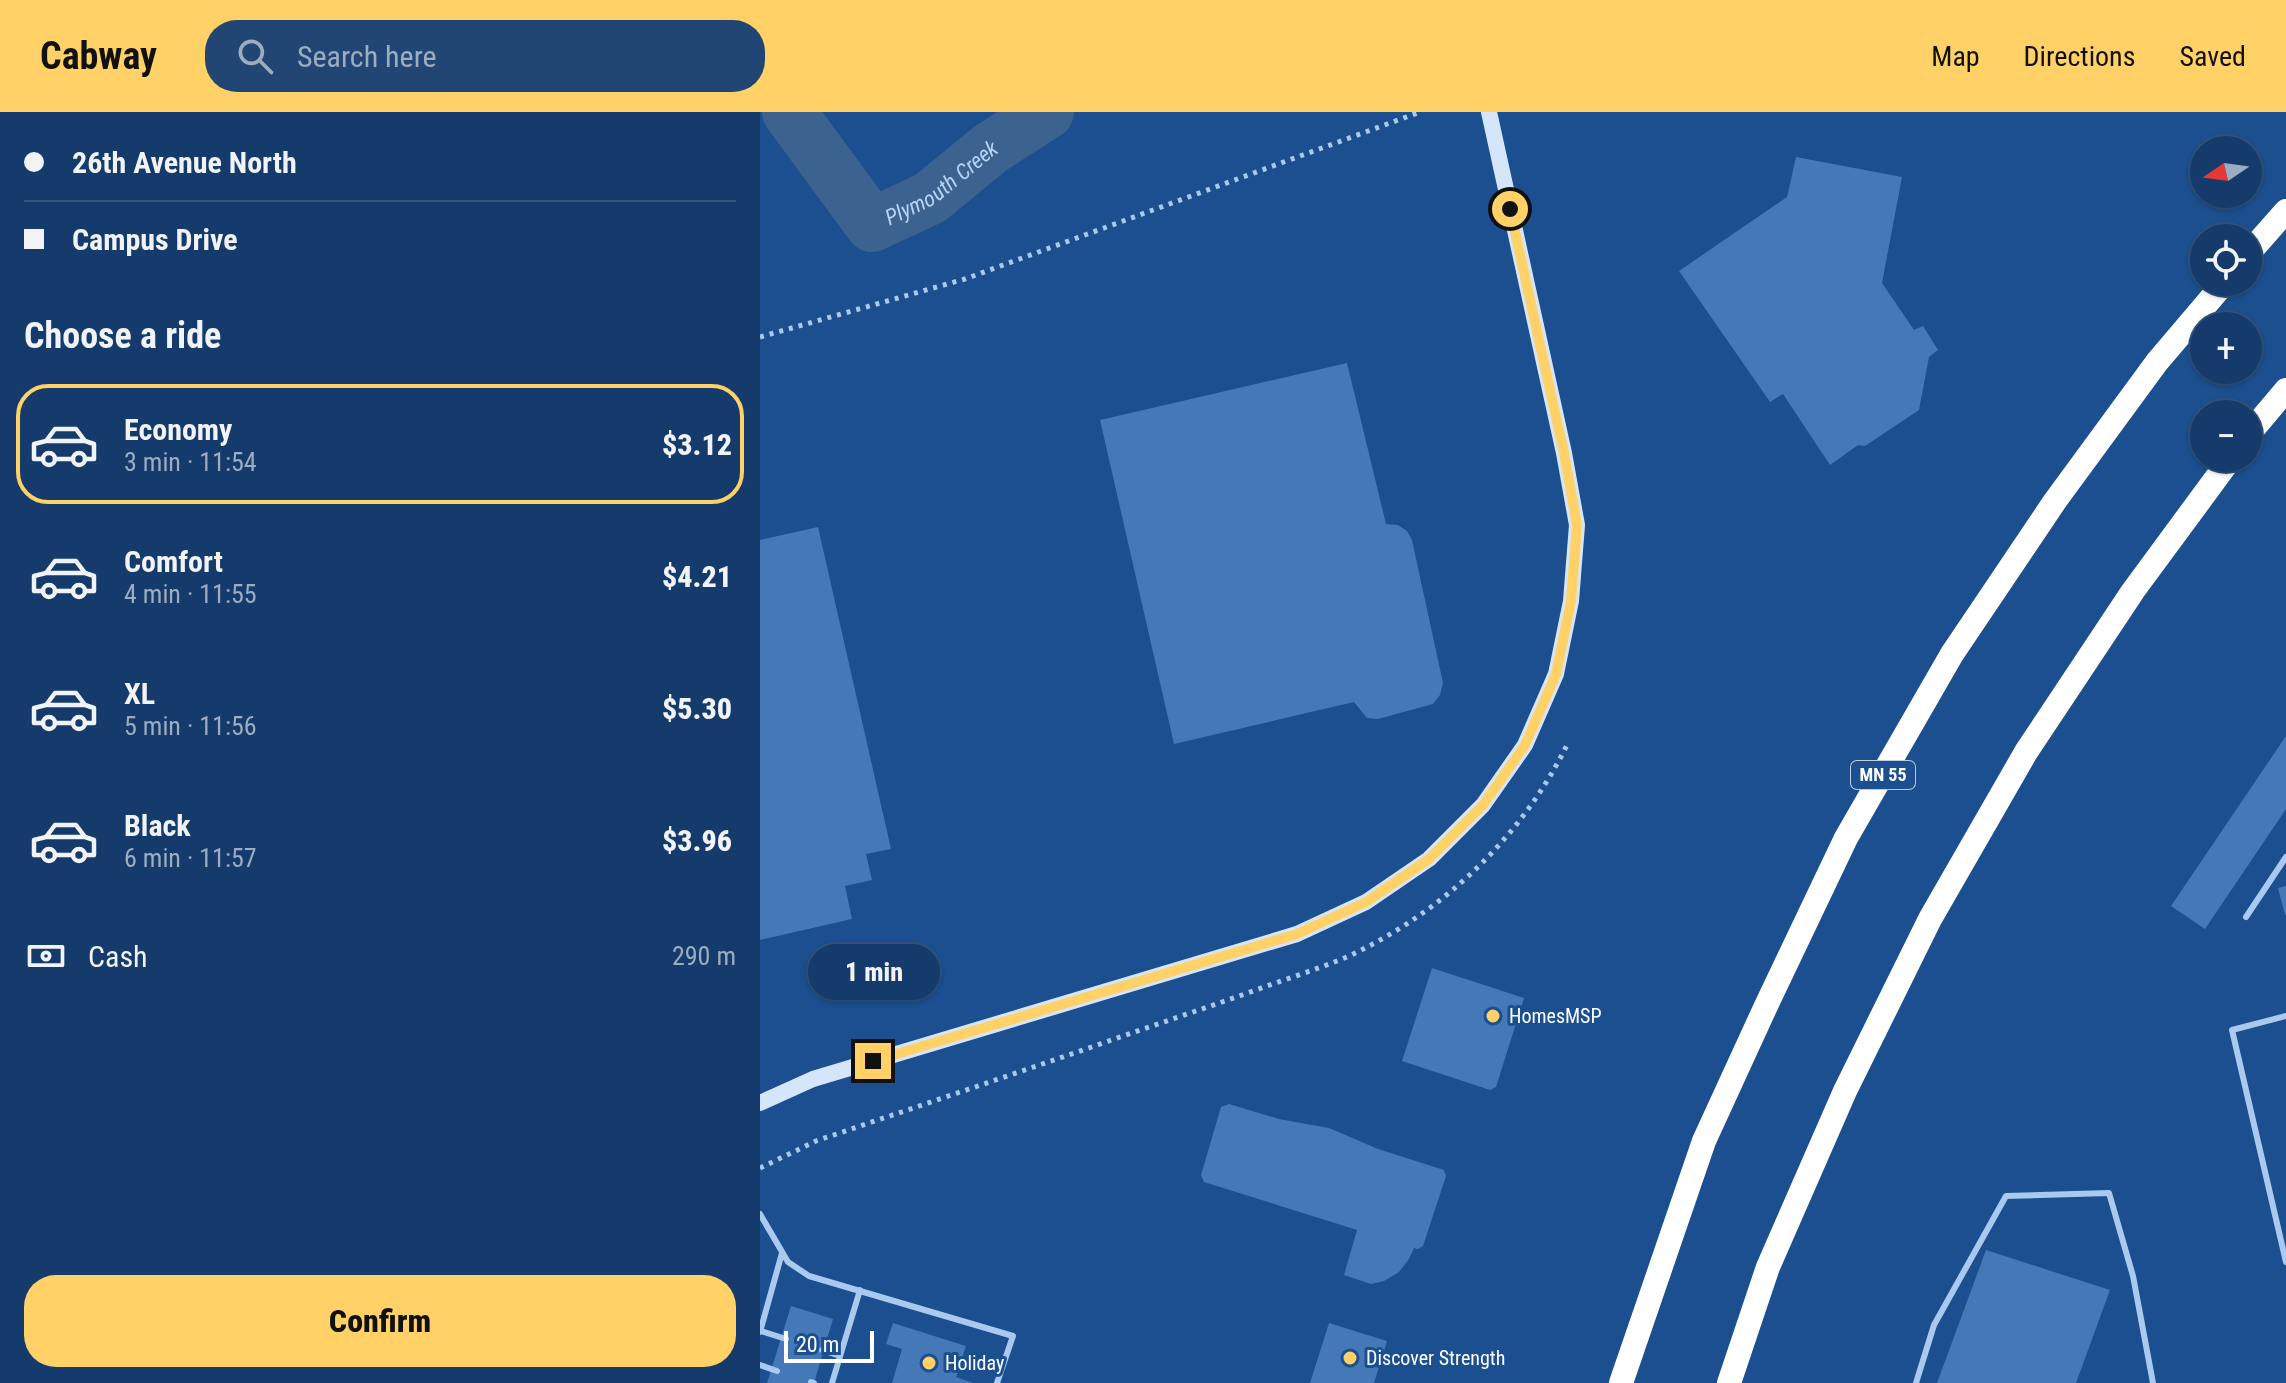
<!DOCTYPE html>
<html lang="en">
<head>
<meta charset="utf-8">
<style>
  body { margin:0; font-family:"Roboto Condensed",sans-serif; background:#214673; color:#f1f3f6; height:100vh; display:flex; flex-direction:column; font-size:30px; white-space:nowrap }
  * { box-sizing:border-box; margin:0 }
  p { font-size:26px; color:#9dadc1 }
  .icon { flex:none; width:44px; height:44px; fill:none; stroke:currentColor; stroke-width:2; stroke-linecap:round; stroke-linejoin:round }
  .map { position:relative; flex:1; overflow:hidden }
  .details { display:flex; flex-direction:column; background:#143b6b; width:760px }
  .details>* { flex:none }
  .hud { display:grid; align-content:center; height:176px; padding:0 24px; background:#143b6b }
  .needle { width:52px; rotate:257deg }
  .controls { position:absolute; left:1430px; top:24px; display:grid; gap:16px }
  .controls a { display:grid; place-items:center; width:72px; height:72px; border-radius:50%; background:#143b6b; box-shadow:0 2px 6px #0004,0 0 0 2px #33557e; font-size:40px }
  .scale { position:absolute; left:24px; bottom:20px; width:90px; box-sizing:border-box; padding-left:8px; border:4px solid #fff; border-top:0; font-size:22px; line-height:28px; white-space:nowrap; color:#fff; -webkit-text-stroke:6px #1b4f8f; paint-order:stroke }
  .end { position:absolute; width:36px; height:36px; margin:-18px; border:10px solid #ffd166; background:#111; box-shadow:0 0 0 4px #111 }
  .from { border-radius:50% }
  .bubble { position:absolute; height:56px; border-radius:28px; background:#143b6b; box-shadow:0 2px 6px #0004,0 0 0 2px #33557e; font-size:26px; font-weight:800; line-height:56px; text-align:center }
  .hud b { display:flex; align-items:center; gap:28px; height:76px; font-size:30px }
  .hud b+b { border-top:2px solid #33557e }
  .hud i { width:20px; height:20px; background:#f1f3f6 }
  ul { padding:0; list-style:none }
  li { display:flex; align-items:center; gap:24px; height:120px; margin:0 16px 12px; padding:0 8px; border:4px solid transparent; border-radius:32px }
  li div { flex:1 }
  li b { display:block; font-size:30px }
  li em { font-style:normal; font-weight:800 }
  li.active { border-color:#ffd166 }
  li>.icon { width:72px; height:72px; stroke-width:1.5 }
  h2 { padding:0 24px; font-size:36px; line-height:96px }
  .pay { display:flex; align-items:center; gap:20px; height:88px; padding:0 24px; font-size:30px }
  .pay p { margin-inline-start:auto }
  .button { display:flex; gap:16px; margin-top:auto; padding:16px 24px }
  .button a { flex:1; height:92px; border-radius:32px; background:#ffd166; color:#111; font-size:32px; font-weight:800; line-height:92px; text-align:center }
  header { display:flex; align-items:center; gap:48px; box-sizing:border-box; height:112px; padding:0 40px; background:#ffd166; color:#111 }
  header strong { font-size:38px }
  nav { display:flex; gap:44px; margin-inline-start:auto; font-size:28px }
  .search { width:560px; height:72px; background:#214673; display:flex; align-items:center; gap:20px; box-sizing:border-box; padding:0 28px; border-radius:32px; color:#9dadc1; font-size:30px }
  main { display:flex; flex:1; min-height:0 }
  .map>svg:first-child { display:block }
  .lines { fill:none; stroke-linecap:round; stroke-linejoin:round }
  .river { stroke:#3c6290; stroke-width:54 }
  .building { fill:#4478b7 }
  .path { stroke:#a9c9ee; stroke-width:5; stroke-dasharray:4 6; stroke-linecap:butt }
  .lane { stroke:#a9c9ee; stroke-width:6 }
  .secondary { stroke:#d6e6fa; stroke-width:16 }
  .highway { stroke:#fff; stroke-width:24 }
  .route { stroke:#ffd166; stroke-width:10 }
  .poi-dot { fill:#ffd166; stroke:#1b4f8f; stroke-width:3 }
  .labels { text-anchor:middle; stroke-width:6; stroke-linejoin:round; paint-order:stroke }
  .shield { fill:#1b4f8f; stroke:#bbcadd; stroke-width:2 }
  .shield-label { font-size:18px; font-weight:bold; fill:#fff }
  .poi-label { font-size:20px; fill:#fff; stroke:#1b4f8f; text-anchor:start }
  .water-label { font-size:22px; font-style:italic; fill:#b5d3f5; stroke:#1b4f8f }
</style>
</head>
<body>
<header>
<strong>Cabway</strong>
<div class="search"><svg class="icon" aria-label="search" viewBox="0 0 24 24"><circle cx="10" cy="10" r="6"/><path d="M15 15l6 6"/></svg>Search here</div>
<nav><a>Map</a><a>Directions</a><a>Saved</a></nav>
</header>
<main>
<section class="details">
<div class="hud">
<b><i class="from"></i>26th Avenue North</b>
<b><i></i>Campus Drive</b>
</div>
<h2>Choose a ride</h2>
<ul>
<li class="active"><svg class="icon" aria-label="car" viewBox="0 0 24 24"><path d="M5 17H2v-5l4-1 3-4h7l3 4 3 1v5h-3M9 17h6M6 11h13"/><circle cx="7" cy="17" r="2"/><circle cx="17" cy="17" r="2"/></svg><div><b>Economy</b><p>3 min · 11:54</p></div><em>$3.12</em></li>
<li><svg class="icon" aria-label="car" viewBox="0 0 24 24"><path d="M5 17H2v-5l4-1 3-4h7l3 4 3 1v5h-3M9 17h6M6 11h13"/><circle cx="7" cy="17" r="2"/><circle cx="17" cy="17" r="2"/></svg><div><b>Comfort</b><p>4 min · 11:55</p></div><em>$4.21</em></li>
<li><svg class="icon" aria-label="car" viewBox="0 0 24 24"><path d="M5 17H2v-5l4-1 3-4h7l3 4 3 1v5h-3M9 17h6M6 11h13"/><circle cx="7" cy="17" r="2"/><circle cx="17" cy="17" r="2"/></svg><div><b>XL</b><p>5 min · 11:56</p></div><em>$5.30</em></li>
<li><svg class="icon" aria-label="car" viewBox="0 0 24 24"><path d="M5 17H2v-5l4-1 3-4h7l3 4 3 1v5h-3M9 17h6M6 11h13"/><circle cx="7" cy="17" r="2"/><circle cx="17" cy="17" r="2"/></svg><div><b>Black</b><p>6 min · 11:57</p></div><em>$3.96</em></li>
</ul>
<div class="pay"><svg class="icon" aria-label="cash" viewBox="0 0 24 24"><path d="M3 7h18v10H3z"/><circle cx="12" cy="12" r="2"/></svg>Cash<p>290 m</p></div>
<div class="button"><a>Confirm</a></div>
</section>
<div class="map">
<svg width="1526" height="1271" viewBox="0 0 1526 1271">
  <rect width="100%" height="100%" fill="#1b4f8f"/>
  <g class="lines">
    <!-- river -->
    <path class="river" id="s1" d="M29 0 112 113 170 86 231 36 287 0"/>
  </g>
  <!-- building -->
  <path class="building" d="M1036 45 1142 65 1122 171 1154 218 1163 214 1178 238 1169 245 1159 298 1105 334 1098 333 1070 353 1023 282 1010 290 919 159 1027 85Z
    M587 251 626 412 638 413 647 419 652 428 683 571 680 583 673 592 618 607 607 606 594 590 414 632 340 308Z
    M58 415 131 737 106 742 112 768 85 774 92 807 0 828V428Z
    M1526 624V697L1445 817 1411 794Z
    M1526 774V803H1525L1518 776Z
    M672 856 764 886 736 975 730 978 642 949Z
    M469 992 519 1007 569 1016 618 1037 684 1058 686 1064 663 1134 658 1137 654 1136 649 1147 639 1160 624 1169 611 1172 584 1163 597 1118 444 1070 441 1063 461 995Z
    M1226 1138 1350 1178 1316 1271H1177Z
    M31 1194 73 1207 54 1271H7Z
    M133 1211 206 1234 196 1265 213 1271H132L142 1237 126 1232Z
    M569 1211 627 1229 614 1271H550Z"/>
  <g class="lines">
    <!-- path -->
    <path class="path" d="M0 225 205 167 660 0
      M0 1056 56 1029C159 994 263 959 366 923 412 907 458 892 504 875 532 865 561 856 589 844 683 800 761 726 807 633"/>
    <!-- lane -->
    <path class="lane" d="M1486 805 1526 745
      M1526 904 1472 918 1526 1150
      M0 1102 28 1150 49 1164 253 1224 237 1271
      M1 1219 26 1227
      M0 1220 22 1141
      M62 1238 80 1244
      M0 1253 17 1259
      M51 1270 54 1271
      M72 1271 100 1178
      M1156 1271 1174 1213 1246 1084 1349 1081 1373 1164 1393 1271"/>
    <!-- secondary -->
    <path class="secondary" d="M0 991 53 967 537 822 606 790 669 747 723 693 765 633 796 562 811 489 817 413 804 341 729 0"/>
    <!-- highway -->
    <path class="highway" d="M1488 142 1526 99
      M1488 323 1526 278
      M861 1271 944 1029 1005 896 1086 726 1192 542 1295 389 1397 250 1465 170
      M969 1271 1008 1155 1085 979 1170 807 1266 640 1373 479 1471 346"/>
  </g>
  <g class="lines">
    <!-- route -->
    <path class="route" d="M113 949 537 822 606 790 669 747 723 693 765 633 796 562 811 489 817 413 804 341 750 97"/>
  </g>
  <!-- markers -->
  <g class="poi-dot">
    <circle cx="733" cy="904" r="8"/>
    <circle cx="590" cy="1246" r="8"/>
    <circle cx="169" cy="1251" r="8"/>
  </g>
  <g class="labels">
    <!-- shield labels -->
    <rect class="shield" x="1091" y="649" width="64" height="28" rx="6"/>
    <g class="shield-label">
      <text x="1123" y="669">MN 55</text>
    </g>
    <!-- poi labels -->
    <g class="poi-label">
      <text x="749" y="911">HomesMSP</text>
      <text x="606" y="1253">Discover Strength</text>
      <text x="185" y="1258">Holiday</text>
    </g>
    <!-- water labels -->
    <g class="water-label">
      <text dy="8" stroke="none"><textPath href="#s1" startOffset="222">Plymouth Creek</textPath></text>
    </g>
  </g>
</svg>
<div class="controls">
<a><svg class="needle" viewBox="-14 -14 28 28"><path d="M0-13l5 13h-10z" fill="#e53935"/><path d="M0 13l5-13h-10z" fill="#9dadc1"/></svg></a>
<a><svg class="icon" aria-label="locate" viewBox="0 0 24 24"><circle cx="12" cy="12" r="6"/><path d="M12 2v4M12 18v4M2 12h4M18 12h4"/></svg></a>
<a>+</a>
<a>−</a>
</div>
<div class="scale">20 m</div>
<i class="end from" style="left:750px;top:97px"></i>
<i class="end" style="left:113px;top:949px"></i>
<div class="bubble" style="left:48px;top:832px;width:132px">1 min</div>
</div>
</main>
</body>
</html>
